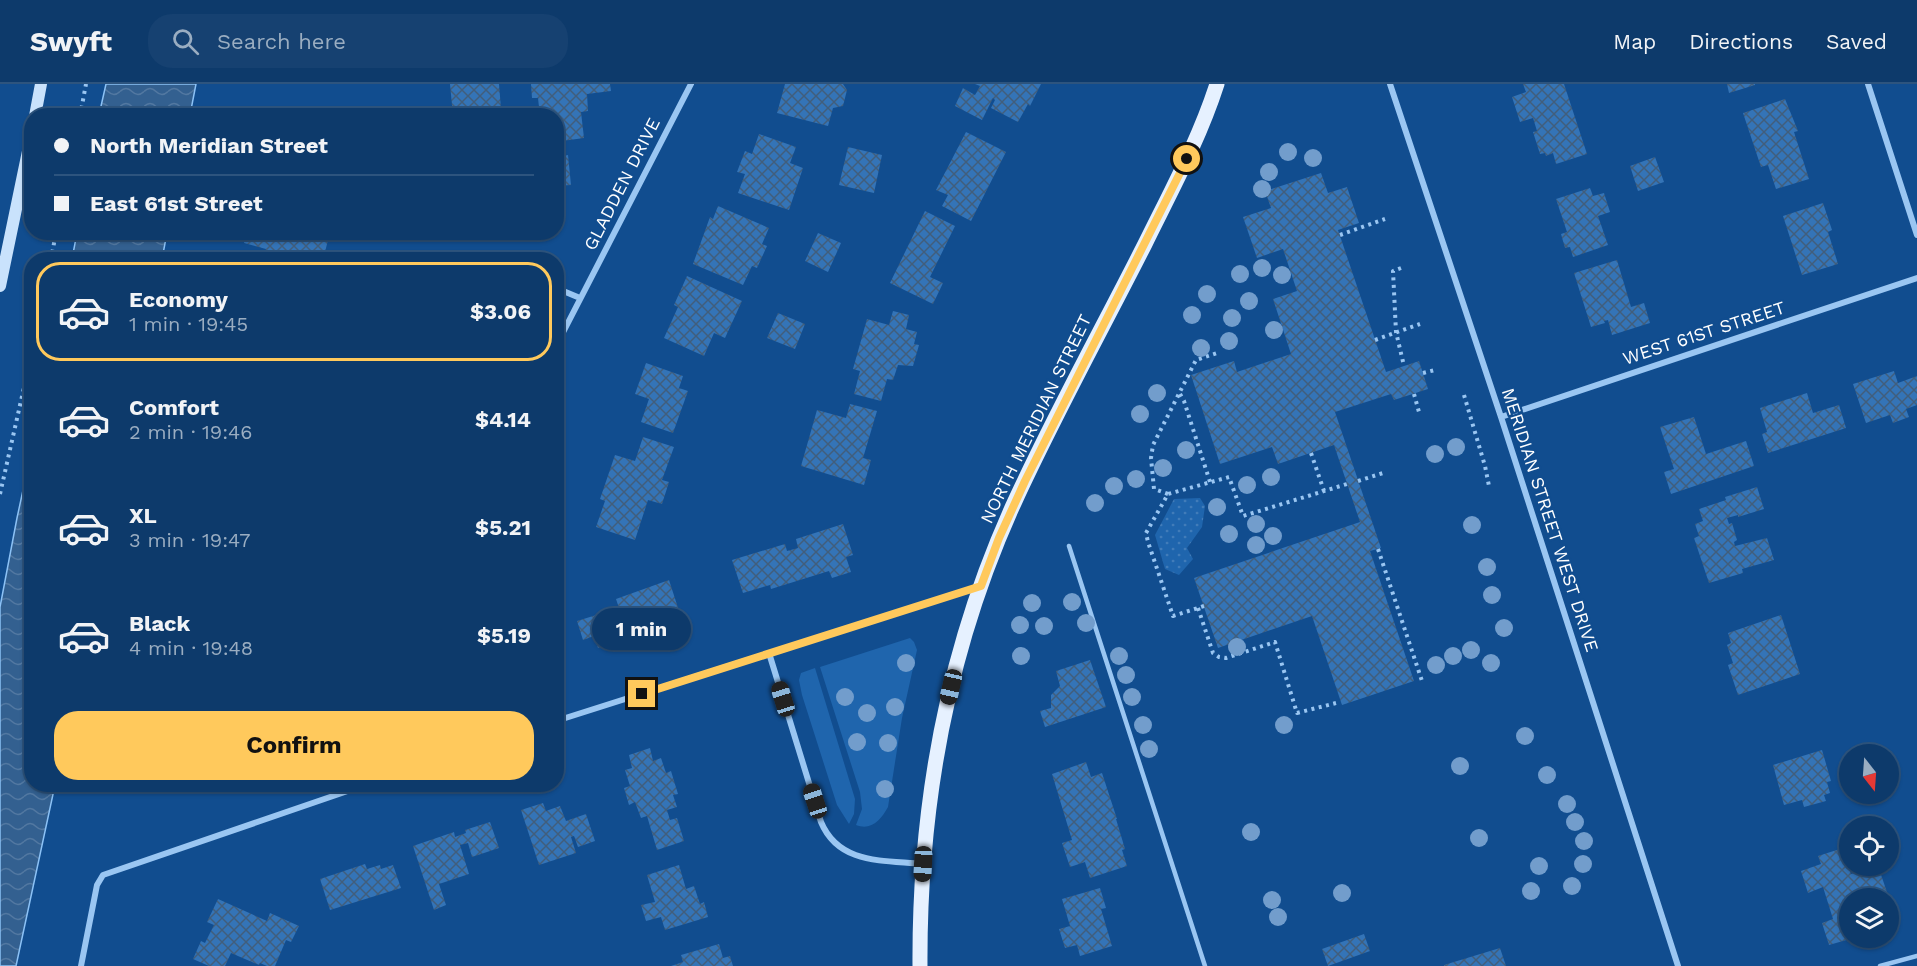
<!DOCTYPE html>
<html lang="en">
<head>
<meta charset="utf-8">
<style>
  body { margin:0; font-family:"Work Sans",sans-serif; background:#164171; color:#f1f3f6; height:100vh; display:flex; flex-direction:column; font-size:22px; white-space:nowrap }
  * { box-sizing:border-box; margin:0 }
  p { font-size:20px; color:#9aadc1 }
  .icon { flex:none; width:33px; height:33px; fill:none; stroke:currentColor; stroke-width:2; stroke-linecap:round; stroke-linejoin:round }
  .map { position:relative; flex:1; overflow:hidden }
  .details { position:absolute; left:24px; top:168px; width:540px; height:540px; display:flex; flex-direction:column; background:#0d3a6b; border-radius:24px; box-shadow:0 2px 4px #0004,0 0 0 2px #2d547e }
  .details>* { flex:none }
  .guide { position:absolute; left:24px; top:24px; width:540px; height:132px; border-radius:24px; box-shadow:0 2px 4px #0004,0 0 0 2px #2d547e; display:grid; align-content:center; height:132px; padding:0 30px; background:#0d3a6b }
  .needle { width:39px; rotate:163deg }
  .tools { position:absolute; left:1839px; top:660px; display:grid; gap:12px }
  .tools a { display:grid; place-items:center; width:60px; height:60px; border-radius:50%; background:#0d3a6b; box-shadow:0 2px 4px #0004,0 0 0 2px #2d547e; font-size:30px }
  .end { position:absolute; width:27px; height:27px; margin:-14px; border:8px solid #ffc95c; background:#111; box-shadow:0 0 0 3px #111 }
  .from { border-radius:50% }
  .bubble { position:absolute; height:42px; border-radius:21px; background:#0d3a6b; box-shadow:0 2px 4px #0004,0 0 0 2px #2d547e; font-size:20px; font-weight:700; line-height:42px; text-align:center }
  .car { position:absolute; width:18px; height:36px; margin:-18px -9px; border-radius:8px; box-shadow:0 0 4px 2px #0007; background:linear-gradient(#222 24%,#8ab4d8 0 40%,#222 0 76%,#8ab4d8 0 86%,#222 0) }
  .guide b { display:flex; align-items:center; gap:21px; height:57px; font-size:22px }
  .guide b+b { border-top:2px solid #2d547e }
  .guide i { width:15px; height:15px; background:#f1f3f6 }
  ul { padding:10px 0 0; list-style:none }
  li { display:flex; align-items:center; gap:18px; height:99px; margin:0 12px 9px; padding:0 18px; border:3px solid transparent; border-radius:24px }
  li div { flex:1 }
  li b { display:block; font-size:22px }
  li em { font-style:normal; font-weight:700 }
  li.current { border-color:#ffc95c }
  li>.icon { width:54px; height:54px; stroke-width:1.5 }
  .cta { display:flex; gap:12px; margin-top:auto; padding:12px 30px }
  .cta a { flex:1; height:69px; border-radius:24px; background:#ffc95c; color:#111; font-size:24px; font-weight:700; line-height:69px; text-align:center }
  header { display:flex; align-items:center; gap:36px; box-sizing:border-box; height:84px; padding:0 30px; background:#0d3a6b; border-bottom:2px solid #2d547e }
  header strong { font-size:28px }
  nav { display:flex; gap:33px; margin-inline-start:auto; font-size:21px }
  .search { width:420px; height:54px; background:#164171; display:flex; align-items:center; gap:15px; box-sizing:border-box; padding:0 21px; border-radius:24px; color:#9aadc1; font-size:22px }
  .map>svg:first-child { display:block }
  .grass { fill:#1f65ad }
  .park { fill:url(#park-dots) }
  .water { fill:url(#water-waves); stroke:#8cc2f6; stroke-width:1.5 }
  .building { fill:url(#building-cross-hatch) }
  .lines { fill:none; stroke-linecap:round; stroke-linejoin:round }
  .path { stroke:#9ac6f2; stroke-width:4; stroke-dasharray:3 4.5; stroke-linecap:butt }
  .lane { stroke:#9ac6f2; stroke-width:4.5 }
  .street { stroke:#9ac6f2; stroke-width:6 }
  .secondary { stroke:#c9e2fc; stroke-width:12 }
  .primary { stroke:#e6f1ff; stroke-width:15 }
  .tree { fill:#729dcc }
  .route { stroke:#ffc95c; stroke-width:8 }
  .labels { text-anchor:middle; stroke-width:4.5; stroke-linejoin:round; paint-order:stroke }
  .street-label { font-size:18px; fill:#fff; stroke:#114d8f }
</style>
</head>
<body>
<header>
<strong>Swyft</strong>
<div class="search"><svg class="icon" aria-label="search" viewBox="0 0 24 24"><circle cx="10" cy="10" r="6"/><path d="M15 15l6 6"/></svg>Search here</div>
<nav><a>Map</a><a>Directions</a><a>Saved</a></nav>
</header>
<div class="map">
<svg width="1917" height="882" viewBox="0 0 1917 882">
  <defs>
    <pattern id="park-dots" width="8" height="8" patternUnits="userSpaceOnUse" patternTransform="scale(1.5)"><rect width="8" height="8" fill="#1f65ad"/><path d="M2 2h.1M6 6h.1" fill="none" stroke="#417cb9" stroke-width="1.8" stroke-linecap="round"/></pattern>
    <pattern id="water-waves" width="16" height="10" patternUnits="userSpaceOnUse" patternTransform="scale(1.5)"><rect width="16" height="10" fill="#336090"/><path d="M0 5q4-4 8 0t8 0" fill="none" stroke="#5278a1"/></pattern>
    <pattern id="building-cross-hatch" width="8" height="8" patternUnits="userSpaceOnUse" patternTransform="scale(1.5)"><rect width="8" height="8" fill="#3474b7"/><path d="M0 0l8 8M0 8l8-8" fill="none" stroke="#415e7c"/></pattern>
  </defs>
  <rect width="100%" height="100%" fill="#114d8f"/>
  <!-- grass -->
  <path class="grass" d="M910 554 914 558 917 566 902 634 888 723C881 736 871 747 856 741L862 725 860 708 820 583Z
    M815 584 855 715 854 730 849 740 837 721 802 611 799 596 801 589Z"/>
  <!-- park -->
  <path class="park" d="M1200 414 1205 422 1202 443 1187 464 1193 475 1179 491 1165 485 1155 451 1174 415Z"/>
  <!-- water -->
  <path class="water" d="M106 0H196L190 31H99Z
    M77 149V148L167 149 162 175H72Z
    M31 369 32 700 55 701 16 882H0V523L17 434Z"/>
  <!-- building -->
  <path class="building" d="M450 0H499L501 25H515V32H453Z
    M531 0H610L611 7 587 10 588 27 581 28 584 54 562 57 563 72 568 71 571 101 556 102V32H540L538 14H532Z
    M785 0H843L847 6 843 22 833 24 828 42 777 29Z
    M975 0H1041L1030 22 1028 20 1018 38 991 24 995 16 993 14 982 36 955 22 963 4 975 11 980 2Z
    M1523 0H1564L1587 70 1556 80 1553 69 1546 72 1545 69 1540 70 1533 48 1537 47 1533 34 1520 38 1512 13 1526 8Z
    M1727 0H1755V1L1729 9Z
    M1785 15 1798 47 1794 48 1809 95 1776 105 1768 81 1761 83 1743 29Z
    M966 48 1006 68 971 137 942 122 948 111 936 106Z
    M759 50 796 63 790 79 803 84 789 126 738 109 745 90 737 88 745 67 752 70Z
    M848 63 882 71 874 109 839 101Z
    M1655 73 1664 98 1638 107 1630 82Z
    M1321 89 1328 109 1347 103 1359 139 1338 146 1386 288 1419 277 1428 305 1394 316 1391 310 1335 328 1381 464 1370 467 1414 597 1342 621 1312 532 1218 564 1194 494 1360 438 1334 361 1278 380 1272 363 1220 380 1191 291 1234 277 1237 288 1291 270 1273 215 1297 207 1283 165 1257 174 1243 133 1271 124 1265 107Z
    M1590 104 1593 112 1604 109 1610 128 1598 132 1608 161 1573 173 1570 163 1565 164 1561 150 1567 148 1556 115Z
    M1823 119 1832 146 1828 148 1838 180 1802 191 1783 132Z
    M718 122 769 144 762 160 767 162 757 184 752 182 743 201 693 180 710 133 713 135Z
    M925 127 955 142 930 193 943 199 933 220 890 199Z
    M247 148H330L323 176H263L266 165 244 159Z
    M818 149 841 159 828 188 805 177Z
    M1617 176 1631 223 1644 219 1650 239 1612 251 1608 236 1604 237 1605 239 1591 243 1574 189Z
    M687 192 742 217 725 254 714 249 704 272 664 254 678 223 674 221Z
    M893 227 909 231 906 245 917 248 914 260 919 261 913 282 898 281 893 296 887 295 881 317 854 310 860 287 853 285 867 235 889 241Z
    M778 229 805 240 795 265 767 254Z
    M646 279 683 292 679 304 688 307 673 349 641 338 649 315 635 310Z
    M1894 287 1898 299 1917 292V321L1906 325 1909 333 1893 339 1890 331 1866 339 1853 300Z
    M1807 309 1813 329 1839 321 1846 344 1768 369 1762 350 1767 348 1760 324Z
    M850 320 877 327 863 374 871 376 864 401 801 382 817 326 846 334Z
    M1694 333 1706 370 1746 357 1754 382 1671 410 1664 388 1674 385 1660 343Z
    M643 353 674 363 662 396 669 398 662 420 648 416 635 456 596 443 605 417 600 415 615 371 635 377Z
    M1757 403 1764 425 1738 433V431L1727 434 1729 440 1732 439 1737 456 1734 458 1735 462 1767 454 1774 476 1742 485 1743 489 1709 499 1694 454 1699 452 1695 440 1703 437 1699 425 1726 416 1725 413Z
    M843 440 853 471 846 473 851 488 832 494 829 487 771 505 770 501 743 509 732 476 785 460 787 467 798 464 796 455Z
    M669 496 680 530 642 543 644 548 598 564 594 552 583 556 577 537 619 524 616 515Z
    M1781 531 1800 590 1738 611 1728 581 1733 579 1727 561 1731 559 1728 549Z
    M1090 576 1106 623 1045 643 1040 627 1051 624V611L1060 602 1056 587Z
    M650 664 653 677 661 674 666 689 671 687 678 710 673 711 677 723 667 726 670 736 677 734 684 757 657 766 647 732 641 734 635 718 629 721 624 704 630 702 625 686 632 684 629 671Z
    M1822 666 1831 697 1827 698 1830 709 1824 711 1826 717 1804 723 1802 716 1784 721 1773 681Z
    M1086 678 1091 693 1102 689 1117 735H1116L1125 765 1122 766 1127 782 1090 794 1085 778 1070 783 1062 759 1072 756 1052 690Z
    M543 719 546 727 560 722 566 737 586 730 595 757 578 763 574 752 571 753 576 769 539 781 521 726Z
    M490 738 499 764 472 773 468 759 460 761 469 790 439 800 446 821 434 826 413 762 454 748 455 753 466 749 465 746Z
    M1843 764 1851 790 1878 782 1889 814H1850V855L1829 861 1822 839 1833 835 1823 803 1808 809 1801 787 1821 780 1818 772Z
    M365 780 367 785 380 781 381 785 393 781 401 804 330 826 320 795Z
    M679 781 686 805 694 802 700 820 704 818 708 833 665 846 661 833 646 837 641 821 655 818 647 791Z
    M1100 804 1106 824 1101 825 1112 862 1080 872 1077 861 1065 864 1059 845 1070 842 1062 815Z
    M218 815 267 837 270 829 299 842 291 858 286 856 275 882H267L260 879 259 881 231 869 225 882H209L193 875 201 857 205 859 214 841 207 838Z
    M1364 850 1370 867 1328 882 1322 865Z
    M719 860 723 874 730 872 733 882H671L683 878 681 871Z
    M1500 864 1506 882H1444V881Z"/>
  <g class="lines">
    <!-- path -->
    <path class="path" d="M80 32 86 0
      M1340 151 1385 135
      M51 176 56 148
      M1401 184 1393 187 1396 248 1404 282
      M1375 256 1420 240
      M1423 289 1435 286
      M1180 310 1184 317 1210 398
      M1414 310 1419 328
      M1464 311 1485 382 1489 402
      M1311 369 1324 407
      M1358 397 1383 389
      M0 410 32 268
      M1168 410 1154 405 1151 374 1153 361 1196 276 1217 269
      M1378 465 1422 597
      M1204 522 1173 532 1148 458 1146 449 1168 410 1229 393 1243 432 1347 400
      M1198 524 1213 569 1219 573 1226 574 1275 558 1297 629 1336 619"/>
    <!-- lane -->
    <path class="lane" d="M1069 462 1205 882
      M1880 882 1917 872"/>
    <!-- street -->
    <path class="street" d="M1390 0 1501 333 1678 882
      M1868 0 1917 151
      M556 204 580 214
      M556 262 691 0
      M1501 333 1917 194
      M769 569 821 738C839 781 884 776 923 780
      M556 637 978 503
      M81 882 97 801 103 791 368 700"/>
    <!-- secondary -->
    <path class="secondary" d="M35 32 41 0
      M0 202 32 48"/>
    <!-- primary -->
    <path class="primary" d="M920 882C919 722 948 563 1015 417 1055 330 1102 245 1145 160 1171 107 1199 56 1217 0"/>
  </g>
  <!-- trees -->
  <g class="tree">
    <circle cx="1288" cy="68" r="9"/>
    <circle cx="1313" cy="74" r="9"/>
    <circle cx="1269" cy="88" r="9"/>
    <circle cx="1262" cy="105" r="9"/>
    <circle cx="1262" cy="184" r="9"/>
    <circle cx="1240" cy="190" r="9"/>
    <circle cx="1282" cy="191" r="9"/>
    <circle cx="1207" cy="210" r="9"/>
    <circle cx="1249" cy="217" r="9"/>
    <circle cx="1192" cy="231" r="9"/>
    <circle cx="1232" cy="234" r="9"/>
    <circle cx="1274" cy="246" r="9"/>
    <circle cx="1229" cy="257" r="9"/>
    <circle cx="1201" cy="264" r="9"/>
    <circle cx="1157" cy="309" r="9"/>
    <circle cx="1140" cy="330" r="9"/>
    <circle cx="1456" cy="363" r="9"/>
    <circle cx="1186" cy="366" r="9"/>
    <circle cx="1435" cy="370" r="9"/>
    <circle cx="1163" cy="384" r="9"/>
    <circle cx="1271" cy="393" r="9"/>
    <circle cx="1136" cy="395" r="9"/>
    <circle cx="1247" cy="401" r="9"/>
    <circle cx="1114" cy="402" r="9"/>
    <circle cx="1095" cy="419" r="9"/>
    <circle cx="1217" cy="423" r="9"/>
    <circle cx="1256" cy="440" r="9"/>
    <circle cx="1472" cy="441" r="9"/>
    <circle cx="1229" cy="450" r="9"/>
    <circle cx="1273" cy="452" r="9"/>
    <circle cx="1256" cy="461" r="9"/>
    <circle cx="1487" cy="483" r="9"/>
    <circle cx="1492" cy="511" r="9"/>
    <circle cx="1072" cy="518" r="9"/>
    <circle cx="1032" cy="519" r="9"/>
    <circle cx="1086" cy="539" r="9"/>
    <circle cx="1020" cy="541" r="9"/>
    <circle cx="1044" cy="542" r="9"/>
    <circle cx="1504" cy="544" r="9"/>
    <circle cx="1237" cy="563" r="9"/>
    <circle cx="1471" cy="566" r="9"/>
    <circle cx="1021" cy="572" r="9"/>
    <circle cx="1119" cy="572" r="9"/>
    <circle cx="1453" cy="572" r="9"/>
    <circle cx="906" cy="579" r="9"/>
    <circle cx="1491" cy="579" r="9"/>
    <circle cx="1436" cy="581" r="9"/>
    <circle cx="1126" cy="591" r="9"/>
    <circle cx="845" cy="613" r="9"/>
    <circle cx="1132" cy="613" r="9"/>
    <circle cx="895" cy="623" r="9"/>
    <circle cx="867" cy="629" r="9"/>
    <circle cx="1143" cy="641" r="9"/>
    <circle cx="1284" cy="641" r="9"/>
    <circle cx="1525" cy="652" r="9"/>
    <circle cx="857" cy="658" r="9"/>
    <circle cx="888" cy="659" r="9"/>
    <circle cx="1149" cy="665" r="9"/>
    <circle cx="1460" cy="682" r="9"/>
    <circle cx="1547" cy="691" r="9"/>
    <circle cx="885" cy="705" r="9"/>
    <circle cx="1567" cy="720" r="9"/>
    <circle cx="1575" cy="738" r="9"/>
    <circle cx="1251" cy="748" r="9"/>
    <circle cx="1479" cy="754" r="9"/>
    <circle cx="1584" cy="757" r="9"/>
    <circle cx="1583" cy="780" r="9"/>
    <circle cx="1539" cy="782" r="9"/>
    <circle cx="1572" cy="802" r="9"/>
    <circle cx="1531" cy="807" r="9"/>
    <circle cx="1342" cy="809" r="9"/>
    <circle cx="1272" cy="816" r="9"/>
    <circle cx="1278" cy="833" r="9"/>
  </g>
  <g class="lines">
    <!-- route -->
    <path class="route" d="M642 610 981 502 999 454 1025 397 1187 75"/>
  </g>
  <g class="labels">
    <!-- street labels -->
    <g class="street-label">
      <text transform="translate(622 100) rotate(-63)" y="6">GLADDEN DRIVE</text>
      <text transform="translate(1704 249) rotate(-18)" y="6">WEST 61ST STREET</text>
      <text transform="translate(1036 335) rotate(-64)" y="6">NORTH MERIDIAN STREET</text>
      <text transform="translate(1550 436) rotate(72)" y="6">MERIDIAN STREET WEST DRIVE</text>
    </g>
  </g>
</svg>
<div class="tools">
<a><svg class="needle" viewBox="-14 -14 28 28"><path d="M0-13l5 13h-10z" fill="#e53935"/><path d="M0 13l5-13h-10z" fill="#9aadc1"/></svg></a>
<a><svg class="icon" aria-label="locate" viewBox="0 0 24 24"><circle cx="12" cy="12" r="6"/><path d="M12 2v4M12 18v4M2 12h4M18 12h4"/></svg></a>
<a><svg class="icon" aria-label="layers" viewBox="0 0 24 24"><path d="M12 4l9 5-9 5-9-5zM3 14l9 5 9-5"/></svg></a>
</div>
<i class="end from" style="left:1187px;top:75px"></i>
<i class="end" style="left:642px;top:610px"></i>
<div class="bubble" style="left:592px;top:524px;width:99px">1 min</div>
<i class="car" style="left:951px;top:603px;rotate:193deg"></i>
<i class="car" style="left:783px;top:615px;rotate:343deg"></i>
<i class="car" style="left:815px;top:717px;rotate:342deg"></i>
<i class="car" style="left:923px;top:780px;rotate:183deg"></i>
<div class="guide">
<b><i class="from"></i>North Meridian Street</b>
<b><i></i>East 61st Street</b>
</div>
<section class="details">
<ul>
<li class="current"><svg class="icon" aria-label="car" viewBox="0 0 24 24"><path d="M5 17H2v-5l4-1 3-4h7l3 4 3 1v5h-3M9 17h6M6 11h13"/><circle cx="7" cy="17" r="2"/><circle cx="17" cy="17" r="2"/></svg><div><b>Economy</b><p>1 min · 19:45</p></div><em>$3.06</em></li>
<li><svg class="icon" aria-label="car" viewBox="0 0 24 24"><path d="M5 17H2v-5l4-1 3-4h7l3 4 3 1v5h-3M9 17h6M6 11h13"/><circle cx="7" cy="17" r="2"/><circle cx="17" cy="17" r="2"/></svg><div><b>Comfort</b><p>2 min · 19:46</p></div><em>$4.14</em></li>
<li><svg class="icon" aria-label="car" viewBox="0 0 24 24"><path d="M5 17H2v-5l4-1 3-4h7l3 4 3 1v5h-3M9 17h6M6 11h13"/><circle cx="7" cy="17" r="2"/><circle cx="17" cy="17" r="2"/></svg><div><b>XL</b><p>3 min · 19:47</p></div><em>$5.21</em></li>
<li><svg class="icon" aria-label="car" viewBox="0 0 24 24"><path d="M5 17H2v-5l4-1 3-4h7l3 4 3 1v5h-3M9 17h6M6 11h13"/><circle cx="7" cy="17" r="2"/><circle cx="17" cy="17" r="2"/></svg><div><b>Black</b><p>4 min · 19:48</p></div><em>$5.19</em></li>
</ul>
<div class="cta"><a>Confirm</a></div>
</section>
</div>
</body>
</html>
